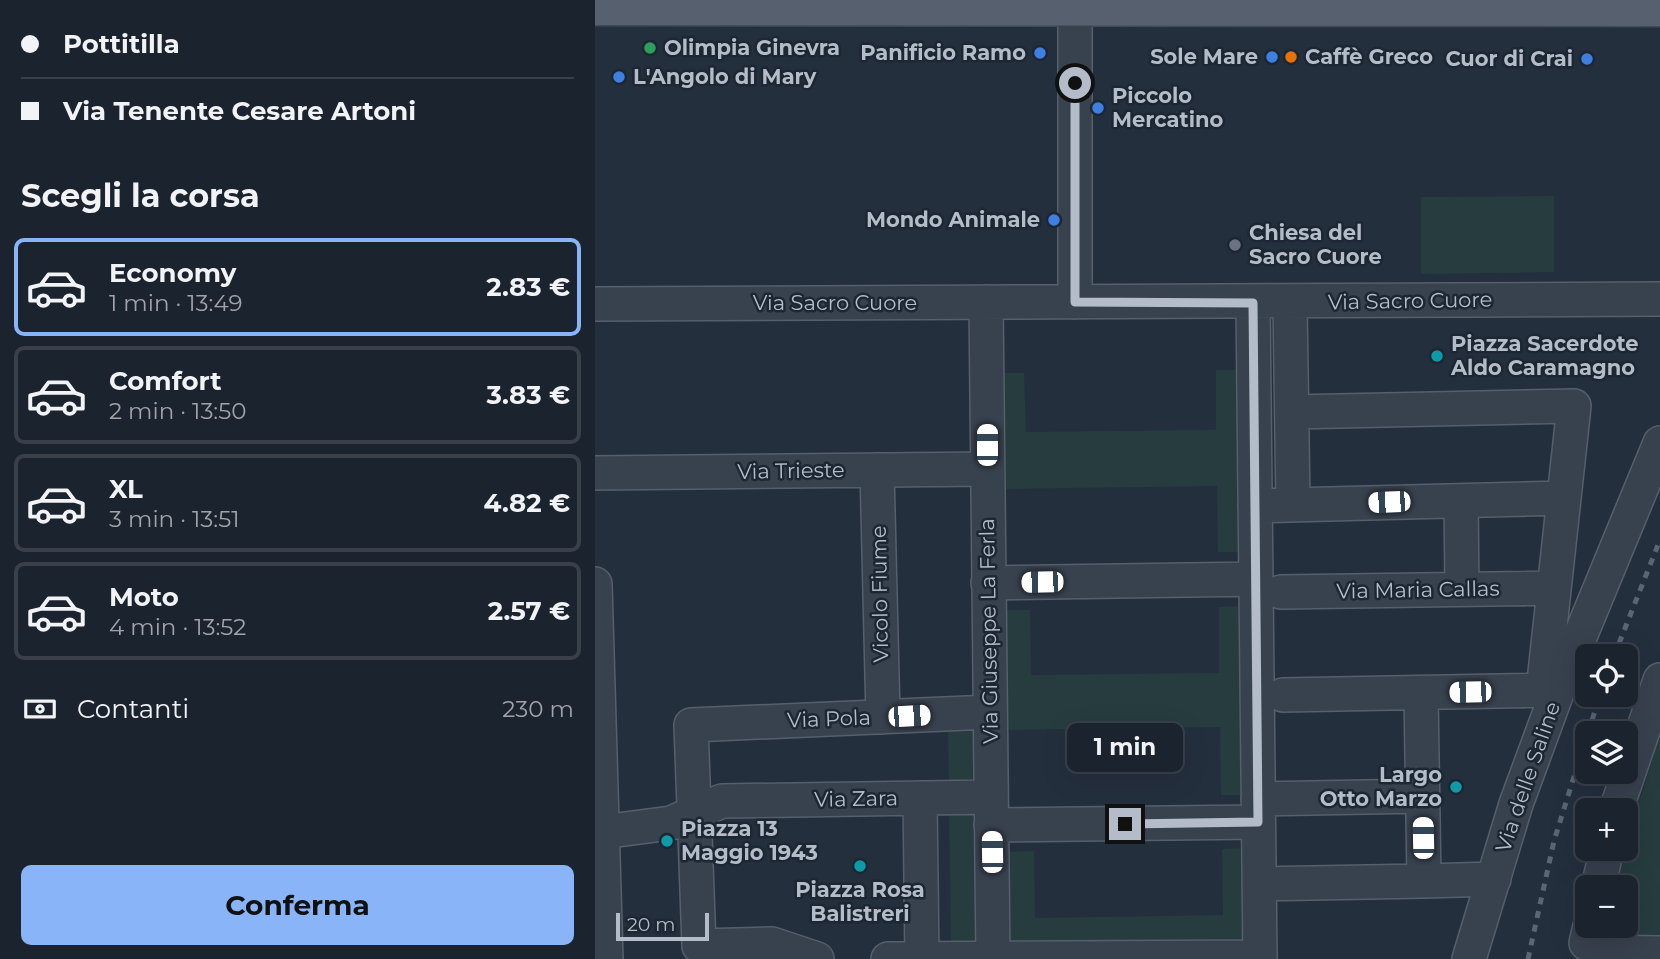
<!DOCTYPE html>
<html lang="it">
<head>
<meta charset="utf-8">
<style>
  body { margin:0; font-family:Montserrat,sans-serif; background:#242b36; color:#f1f3f6; height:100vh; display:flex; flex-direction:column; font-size:26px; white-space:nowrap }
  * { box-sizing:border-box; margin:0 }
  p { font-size:23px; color:#a0a4aa }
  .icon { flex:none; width:38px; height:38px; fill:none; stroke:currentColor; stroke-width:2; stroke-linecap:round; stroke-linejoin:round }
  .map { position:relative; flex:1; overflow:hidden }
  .drawer { display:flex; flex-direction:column; background:#1b232e; width:595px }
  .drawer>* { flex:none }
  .top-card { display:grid; align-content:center; height:154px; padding:0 21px; background:#1b232e }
  .buttons { position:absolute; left:980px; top:644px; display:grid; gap:14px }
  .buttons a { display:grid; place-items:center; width:63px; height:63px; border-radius:10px; background:#1b232e; box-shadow:0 7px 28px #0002,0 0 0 2px #39404a; font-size:35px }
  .scale { position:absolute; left:21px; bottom:18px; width:93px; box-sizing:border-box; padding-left:7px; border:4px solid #b4bcc9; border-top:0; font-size:19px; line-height:24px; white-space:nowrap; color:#b4bcc9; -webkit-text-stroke:5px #1d2633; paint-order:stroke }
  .end { position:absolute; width:32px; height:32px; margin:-16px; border:9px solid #b4bcc9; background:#111; box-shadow:0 0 0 4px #111 }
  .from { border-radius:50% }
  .bubble { position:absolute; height:49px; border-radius:10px; background:#1b232e; box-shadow:0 7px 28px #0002,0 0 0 2px #39404a; font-size:23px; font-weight:700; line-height:49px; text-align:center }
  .car { position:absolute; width:21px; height:42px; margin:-21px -10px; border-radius:9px; box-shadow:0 0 5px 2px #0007; background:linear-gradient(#fff 24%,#345 0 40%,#fff 0 76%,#345 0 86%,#fff 0) }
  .top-card b { display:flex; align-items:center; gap:24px; height:66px; font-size:26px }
  .top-card b+b { border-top:2px solid #39404a }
  .top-card i { width:18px; height:18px; background:#f1f3f6 }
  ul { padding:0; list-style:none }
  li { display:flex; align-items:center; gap:21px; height:98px; margin:0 14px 10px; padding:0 7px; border:4px solid #39404a; border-radius:10px }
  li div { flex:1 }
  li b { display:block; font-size:26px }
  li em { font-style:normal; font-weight:700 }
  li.on { border-color:#8ab4f8 }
  li>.icon { width:63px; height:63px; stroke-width:1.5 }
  h2 { padding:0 21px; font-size:32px; line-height:84px }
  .pay { display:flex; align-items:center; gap:18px; height:77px; padding:0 21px; font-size:26px }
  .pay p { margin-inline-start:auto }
  .primary-button { display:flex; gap:14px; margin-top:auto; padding:14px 21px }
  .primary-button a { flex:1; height:80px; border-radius:10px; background:#8ab4f8; color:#111; font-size:28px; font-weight:700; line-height:80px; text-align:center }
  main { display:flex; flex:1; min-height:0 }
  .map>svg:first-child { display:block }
  .green { fill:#263c3f }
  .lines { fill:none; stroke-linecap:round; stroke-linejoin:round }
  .minor-casing { stroke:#565f6c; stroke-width:36 }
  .major-casing { stroke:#414a57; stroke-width:41 }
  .minor { stroke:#38414e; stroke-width:33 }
  .major { stroke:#56606e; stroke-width:38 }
  .rail { stroke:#5a6575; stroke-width:5; stroke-dasharray:7 7; stroke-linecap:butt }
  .route { stroke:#b4bcc9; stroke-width:9 }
  .leisure-dot { fill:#2e9e5b; stroke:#1d2633; stroke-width:2.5 }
  .shop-dot { fill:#3f7fe0; stroke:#1d2633; stroke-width:2.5 }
  .food-dot { fill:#e8710a; stroke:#1d2633; stroke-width:2.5 }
  .worship-dot { fill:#6b7280; stroke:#1d2633; stroke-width:2.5 }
  .culture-dot { fill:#0f9aa8; stroke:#1d2633; stroke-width:2.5 }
  .labels { text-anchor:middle; stroke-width:5; stroke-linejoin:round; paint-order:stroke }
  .poi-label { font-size:21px; font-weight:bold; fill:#b4bcc9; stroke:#1d2633; text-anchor:start }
  .street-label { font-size:21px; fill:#b4bcc9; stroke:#1d2633 }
</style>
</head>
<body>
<main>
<section class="drawer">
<div class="top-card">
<b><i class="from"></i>Pottitilla</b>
<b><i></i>Via Tenente Cesare Artoni</b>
</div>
<h2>Scegli la corsa</h2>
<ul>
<li class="on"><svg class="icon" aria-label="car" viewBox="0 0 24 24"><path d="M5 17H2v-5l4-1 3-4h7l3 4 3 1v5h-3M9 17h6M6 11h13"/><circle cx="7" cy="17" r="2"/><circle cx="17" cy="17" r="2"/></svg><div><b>Economy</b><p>1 min · 13:49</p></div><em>2.83 €</em></li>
<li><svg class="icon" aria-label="car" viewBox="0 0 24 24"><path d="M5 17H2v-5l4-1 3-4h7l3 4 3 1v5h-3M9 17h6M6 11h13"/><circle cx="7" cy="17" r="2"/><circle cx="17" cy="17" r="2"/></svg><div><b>Comfort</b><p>2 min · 13:50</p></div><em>3.83 €</em></li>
<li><svg class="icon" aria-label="car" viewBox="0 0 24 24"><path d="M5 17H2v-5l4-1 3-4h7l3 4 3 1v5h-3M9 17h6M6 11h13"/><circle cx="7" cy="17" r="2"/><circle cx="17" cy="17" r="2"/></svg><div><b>XL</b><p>3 min · 13:51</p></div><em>4.82 €</em></li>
<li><svg class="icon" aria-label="car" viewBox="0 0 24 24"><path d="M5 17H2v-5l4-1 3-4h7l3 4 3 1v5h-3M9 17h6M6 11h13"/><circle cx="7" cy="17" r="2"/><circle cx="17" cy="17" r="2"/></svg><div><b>Moto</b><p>4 min · 13:52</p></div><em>2.57 €</em></li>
</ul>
<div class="pay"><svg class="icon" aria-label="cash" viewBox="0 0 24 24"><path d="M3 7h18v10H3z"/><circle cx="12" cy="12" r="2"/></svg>Contanti<p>230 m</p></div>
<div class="primary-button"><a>Conferma</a></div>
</section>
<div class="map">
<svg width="1065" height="959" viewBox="0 0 1065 959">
  <rect width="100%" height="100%" fill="#242f3e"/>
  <!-- green -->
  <path class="green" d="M959 196V272L826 274V197Z
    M621 370H644L645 552H623L622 486 405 489 402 373H429L431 432 621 430Z
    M645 606 648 795H626L625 727 408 730 406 610H435L436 675 624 673V607Z
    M383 730 385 786 354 787 353 731Z
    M1065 734V938H1013L1010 926H1031V887H1018Z
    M385 808 386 942 356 943 354 809Z
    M649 848 651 939 410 942 408 852 439 851 440 918 628 915 627 849Z"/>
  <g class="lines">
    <!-- minor casing -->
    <g class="minor-casing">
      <path id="minor" d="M391 302 398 959
        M480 302V0
        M658 303 665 959
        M695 303 698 505
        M0 304 1065 299
        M697 412 979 406 948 691
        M282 470 288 717
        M0 473 392 469
        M866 501 867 589
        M660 506 969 498
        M393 583 661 579
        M0 584 11 959
        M686 592 959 588
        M826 693 829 881 899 879
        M688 695 963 690
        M325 798 327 959
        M663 799 827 796
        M1021 810 1065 680
        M396 825 663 822
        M7 832 76 823 127 801 396 797
        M664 884 829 881
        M1003 887 1012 849
        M995 926 991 943 1005 952 1065 953
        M222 959 177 944 104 946 96 725 395 712
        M293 959 665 957
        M874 959 921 804 963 690 1065 443"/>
    </g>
    <!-- major casing -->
    <g class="major-casing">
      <path id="major" d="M0 6 1065 7"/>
    </g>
    <!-- minor -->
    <use href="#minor" class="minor"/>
    <!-- major -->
    <use href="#major" class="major"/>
    <!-- rail -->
    <path class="rail" d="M1019 656 1065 540
      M993 733 1005 695
      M933 959 959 841 992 735"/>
  </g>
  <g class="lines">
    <!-- route -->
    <path class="route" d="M480 83V302L658 303 663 822 530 824"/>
  </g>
  <!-- markers -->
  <circle class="leisure-dot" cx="55" cy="48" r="7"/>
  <g class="shop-dot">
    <circle cx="445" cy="53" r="7"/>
    <circle cx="677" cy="57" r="7"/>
    <circle cx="992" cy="59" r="7"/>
    <circle cx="24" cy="77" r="7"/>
    <circle cx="503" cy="108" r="7"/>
    <circle cx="459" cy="220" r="7"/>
  </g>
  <circle class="food-dot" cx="696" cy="57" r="7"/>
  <circle class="worship-dot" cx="640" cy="245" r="7"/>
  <g class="culture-dot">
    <circle cx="842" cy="356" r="7"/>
    <circle cx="861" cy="787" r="7"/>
    <circle cx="72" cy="841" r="7"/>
    <circle cx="265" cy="866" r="7"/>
  </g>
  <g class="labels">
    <!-- poi labels -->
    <g class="poi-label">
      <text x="69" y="55">Olimpia Ginevra</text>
      <text x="431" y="60" text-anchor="end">Panificio Ramo</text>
      <text x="663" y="64" text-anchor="end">Sole Mare</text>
      <text x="710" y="64">Caffè Greco</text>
      <text x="978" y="66" text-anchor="end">Cuor di Crai</text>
      <text x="38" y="84">L'Angolo di Mary</text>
      <text x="517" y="103">Piccolo<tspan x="517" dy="24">Mercatino</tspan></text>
      <text x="445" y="227" text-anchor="end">Mondo Animale</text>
      <text x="654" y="240">Chiesa del<tspan x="654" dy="24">Sacro Cuore</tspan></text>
      <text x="856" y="351">Piazza Sacerdote<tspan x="856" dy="24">Aldo Caramagno</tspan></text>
      <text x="847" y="782" text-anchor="end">Largo<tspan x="847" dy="24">Otto Marzo</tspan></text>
      <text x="86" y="836">Piazza 13<tspan x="86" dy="24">Maggio 1943</tspan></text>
      <text x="265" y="897" text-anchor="middle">Piazza Rosa<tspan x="265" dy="24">Balistreri</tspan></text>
    </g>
    <!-- street labels -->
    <g class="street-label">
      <text transform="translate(815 301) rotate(-1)" y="7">Via Sacro Cuore</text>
      <text x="240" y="310">Via Sacro Cuore</text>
      <text transform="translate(196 471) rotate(-1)" y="7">Via Trieste</text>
      <text transform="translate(823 590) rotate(-1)" y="7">Via Maria Callas</text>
      <text transform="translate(285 594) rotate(-91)" y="7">Vicolo Fiume</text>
      <text transform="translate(394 631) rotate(-91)" y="7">Via Giuseppe La Ferla</text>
      <text transform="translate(234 719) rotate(-2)" y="7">Via Pola</text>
      <text transform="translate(933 777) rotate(-71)" y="7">Via delle Saline</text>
      <text transform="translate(261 799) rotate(-1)" y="7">Via Zara</text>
    </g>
  </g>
</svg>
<div class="buttons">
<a><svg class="icon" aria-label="locate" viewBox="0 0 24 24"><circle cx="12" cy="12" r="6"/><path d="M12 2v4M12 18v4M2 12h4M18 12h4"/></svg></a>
<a><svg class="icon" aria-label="layers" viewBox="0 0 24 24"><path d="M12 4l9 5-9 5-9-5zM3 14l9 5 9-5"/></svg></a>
<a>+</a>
<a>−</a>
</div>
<div class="scale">20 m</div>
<i class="end from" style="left:480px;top:83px"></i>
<i class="end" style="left:530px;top:824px"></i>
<div class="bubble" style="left:472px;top:723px;width:116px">1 min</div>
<i class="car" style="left:392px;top:445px;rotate:0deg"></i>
<i class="car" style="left:794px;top:502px;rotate:268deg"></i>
<i class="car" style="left:447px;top:582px;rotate:269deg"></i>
<i class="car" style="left:875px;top:692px;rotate:269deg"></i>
<i class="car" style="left:314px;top:716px;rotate:87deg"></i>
<i class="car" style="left:828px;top:838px;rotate:359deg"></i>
<i class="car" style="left:397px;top:852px;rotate:359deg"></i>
</div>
</main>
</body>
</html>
